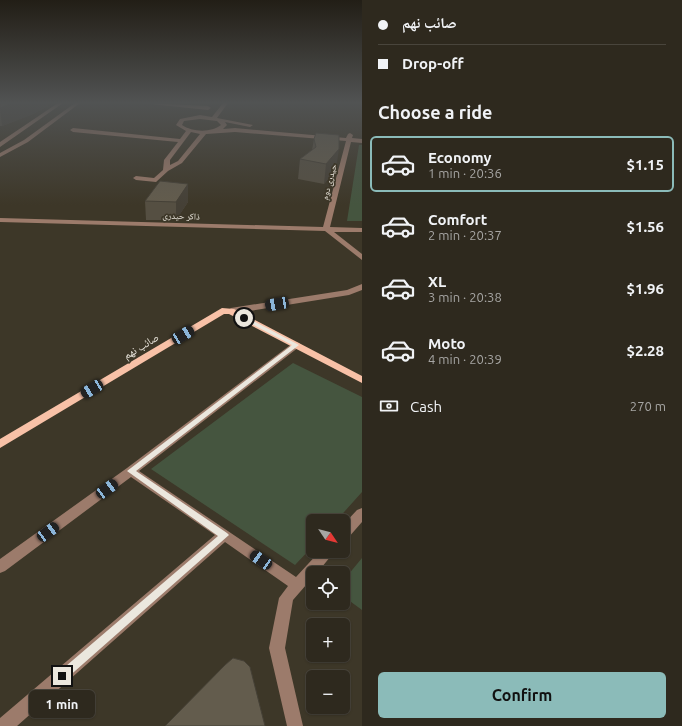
<!DOCTYPE html>
<html lang="en">
<head>
<meta charset="utf-8">
<style>
  body { margin:0; font-family:Ubuntu,"Noto Naskh Arabic",sans-serif; background:#3a352b; color:#f1f3f6; height:100vh; display:flex; flex-direction:column; font-size:15px; white-space:nowrap }
  * { box-sizing:border-box; margin:0 }
  p { font-size:13px; color:#a7a6a4 }
  .icon { flex:none; width:22px; height:22px; fill:none; stroke:currentColor; stroke-width:2; stroke-linecap:round; stroke-linejoin:round }
  .map { position:relative; flex:1; overflow:hidden }
  .drawer { display:flex; flex-direction:column; background:#2e291e; width:320px }
  .drawer>* { flex:none }
  .hud { display:grid; align-content:center; height:88px; padding:0 16px; background:#2e291e }
  .needle { width:26px; rotate:125deg }
  .buttons { position:absolute; left:306px; top:514px; display:grid; gap:8px }
  .buttons a { display:grid; place-items:center; width:44px; height:44px; border-radius:6px; background:#2e291e; box-shadow:0 1px 3px #0004,0 0 0 1px #49453c; font-size:20px }
  .end { position:absolute; width:18px; height:18px; margin:-9px; border:5px solid #ebe7de; background:#111; box-shadow:0 0 0 2px #111 }
  .from { border-radius:50% }
  .bubble { position:absolute; height:28px; border-radius:6px; background:#2e291e; box-shadow:0 1px 3px #0004,0 0 0 1px #49453c; font-size:13px; font-weight:700; line-height:28px; text-align:center }
  .car { position:absolute; width:12px; height:24px; margin:-12px -6px; border-radius:5px; box-shadow:0 0 3px 1px #0007; background:linear-gradient(#222 24%,#8ab4d8 0 40%,#222 0 76%,#8ab4d8 0 86%,#222 0) }
  .hud b { display:flex; align-items:center; gap:14px; height:38px; font-size:15px }
  .hud b+b { border-top:1px solid #49453c }
  .hud i { width:10px; height:10px; background:#f1f3f6 }
  ul { padding:0; list-style:none }
  li { display:flex; align-items:center; gap:12px; height:56px; margin:0 8px 6px; padding:0 8px; border:2px solid transparent; border-radius:6px }
  li div { flex:1 }
  li b { display:block; font-size:15px }
  li em { font-style:normal; font-weight:700 }
  li.on { border-color:#8bbbb9 }
  li>.icon { width:36px; height:36px; stroke-width:1.5 }
  h2 { padding:0 16px; font-size:18px; line-height:48px }
  .pay { display:flex; align-items:center; gap:10px; height:44px; padding:0 16px; font-size:15px }
  .pay p { margin-inline-start:auto }
  .primary-button { display:flex; gap:8px; margin-top:auto; padding:8px 16px }
  .primary-button a { flex:1; height:46px; border-radius:6px; background:#8bbbb9; color:#111; font-size:16px; font-weight:700; line-height:46px; text-align:center }
  main { display:flex; flex:1; min-height:0 }
  .map>svg:first-child { display:block }
  .green { fill:#45553f }
  .lines { fill:none; stroke-linecap:round; stroke-linejoin:round }
  .minor { fill:#9c7b6b; fill-rule:evenodd }
  .major { fill:#f8c1a7; fill-rule:evenodd }
  .wall { fill:#554f42 }
  .shaded-wall { fill:#454036 }
  .building { fill:#635c4d; stroke:#454036 }
  .route { fill:#ebe7de }
  .labels { text-anchor:middle; stroke-width:3.5; stroke-linejoin:round; paint-order:stroke }
  .far-street-label { font-size:9px; fill:#ebe7de; stroke:#3d3728 }
  .street-label { font-size:11px; fill:#ebe7de; stroke:#3d3728 }
</style>
</head>
<body>
<main>
<div class="map">
<svg width="362" height="726" viewBox="0 0 362 726">
  <rect width="100%" height="100%" fill="#3d3728"/>
  <!-- green -->
  <path class="green" d="M359 145H362V221H347Z
    M293 363 362 397V492L336 521H313V546L295 565 151 469Z
    M362 558V610L343 596V581Z"/>
  <g class="lines">
    <!-- minor -->
    <path class="minor" d="M58 103H63L0 147V142Z
      M75 103H80L28 142 0 157V153L24 140Z
      M141 103 208 106 211 108 208 110Z
      M223 103H228L217 118 253 125 250 127 225 122 227 125 223 129 235 128 346 138 348 134 350 133 353 135 352 138 362 139V143L351 142 330 227 362 228V232H334L362 254V260L325 231 0 222V218L323 227 346 141 235 132 206 134 182 163 168 171 156 182 136 180 133 178 136 176 154 178 163 170 164 160 178 142 73 132 70 130 73 128 180 139 186 131 176 125 180 119 200 115 212 117ZM200 119 217 121 221 125C211 133 192 132 182 125L184 121ZM191 132 200 134 178 161 170 165V160Z
      M362 284V290L349 295 231 314 227 311 231 308 347 290Z
      M296 342 299 343 301 345 299 347 139 471 296 577 320 551H335L317 573H313V577L293 600 285 648 303 726H287L269 648 279 598 288 586 225 542 17 726H0V718L215 535 131 477 5 571 0 573V559L127 468 293 343Z
      M362 508V522L348 538 343 539V525L357 510Z"/>
    <!-- major -->
    <path class="major" d="M222 308 234 309 362 376V383L229 314H224L0 448V439Z"/>
  </g>
  <!-- wall -->
  <path class="wall" d="M0 103 48 106 33 114 2 126H0Z
    M314 139 336 169 324 184 298 179 300 159 312 150Z
    M145 201 188 202 176 220H146Z"/>
  <!-- shaded-wall -->
  <path class="shaded-wall" d="M12 103H47L48 106 33 114 2 126 0 108Z
    M339 149 336 169 324 184 326 164Z
    M188 184V202L176 220V202Z"/>
  <!-- building -->
  <path class="building" d="M0 103H12L0 108Z
    M316 133 339 135V149L326 164 300 159 316 147 314 139Z
    M160 181 188 184 176 202 145 201Z
    M233 658 244 661 250 667 265 726H165L225 665Z"/>
  <!-- sky -->
  <linearGradient id="sky" x2="0" y2="1"><stop stop-color="#221e16"/><stop offset="0.5" stop-color="#515353"/><stop offset="1" stop-color="#515353" stop-opacity="0"/></linearGradient>
  <rect width="362" height="205" fill="url(#sky)"/>
  <!-- route -->
  <path class="route" d="M242 317H246L299 345 136 471 227 533 229 535 66 679 62 681 59 679 57 676 59 672 218 536 127 471 292 345 242 319Z"/>
  <g class="labels">
    <!-- far-street labels -->
    <g class="far-street-label">
      <text transform="translate(329 182) rotate(-75)" y="3">حیدری دوم</text>
      <text transform="translate(181 216) rotate(2)" y="3">ذاکر حیدری</text>
    </g>
    <!-- street labels -->
    <g class="street-label">
      <text transform="translate(141 346) rotate(-31)" y="4">صائب نهم</text>
    </g>
  </g>
</svg>
<div class="buttons">
<a><svg class="needle" viewBox="-14 -14 28 28"><path d="M0-13l5 13h-10z" fill="#e53935"/><path d="M0 13l5-13h-10z" fill="#a7a6a4"/></svg></a>
<a><svg class="icon" aria-label="locate" viewBox="0 0 24 24"><circle cx="12" cy="12" r="6"/><path d="M12 2v4M12 18v4M2 12h4M18 12h4"/></svg></a>
<a>+</a>
<a>−</a>
</div>
<i class="end from" style="left:244px;top:318px"></i>
<i class="end" style="left:62px;top:676px"></i>
<div class="bubble" style="left:29px;top:690px;width:66px">1 min</div>
<i class="car" style="left:277px;top:304px;rotate:260deg"></i>
<i class="car" style="left:183px;top:335px;rotate:59deg"></i>
<i class="car" style="left:92px;top:389px;rotate:239deg"></i>
<i class="car" style="left:107px;top:489px;rotate:54deg"></i>
<i class="car" style="left:48px;top:532px;rotate:54deg"></i>
<i class="car" style="left:261px;top:560px;rotate:304deg"></i>
</div>
<section class="drawer">
<div class="hud">
<b><i class="from"></i>صائب نهم</b>
<b><i></i>Drop-off</b>
</div>
<h2>Choose a ride</h2>
<ul>
<li class="on"><svg class="icon" aria-label="car" viewBox="0 0 24 24"><path d="M5 17H2v-5l4-1 3-4h7l3 4 3 1v5h-3M9 17h6M6 11h13"/><circle cx="7" cy="17" r="2"/><circle cx="17" cy="17" r="2"/></svg><div><b>Economy</b><p>1 min · 20:36</p></div><em>$1.15</em></li>
<li><svg class="icon" aria-label="car" viewBox="0 0 24 24"><path d="M5 17H2v-5l4-1 3-4h7l3 4 3 1v5h-3M9 17h6M6 11h13"/><circle cx="7" cy="17" r="2"/><circle cx="17" cy="17" r="2"/></svg><div><b>Comfort</b><p>2 min · 20:37</p></div><em>$1.56</em></li>
<li><svg class="icon" aria-label="car" viewBox="0 0 24 24"><path d="M5 17H2v-5l4-1 3-4h7l3 4 3 1v5h-3M9 17h6M6 11h13"/><circle cx="7" cy="17" r="2"/><circle cx="17" cy="17" r="2"/></svg><div><b>XL</b><p>3 min · 20:38</p></div><em>$1.96</em></li>
<li><svg class="icon" aria-label="car" viewBox="0 0 24 24"><path d="M5 17H2v-5l4-1 3-4h7l3 4 3 1v5h-3M9 17h6M6 11h13"/><circle cx="7" cy="17" r="2"/><circle cx="17" cy="17" r="2"/></svg><div><b>Moto</b><p>4 min · 20:39</p></div><em>$2.28</em></li>
</ul>
<div class="pay"><svg class="icon" aria-label="cash" viewBox="0 0 24 24"><path d="M3 7h18v10H3z"/><circle cx="12" cy="12" r="2"/></svg>Cash<p>270 m</p></div>
<div class="primary-button"><a>Confirm</a></div>
</section>
</main>
</body>
</html>
